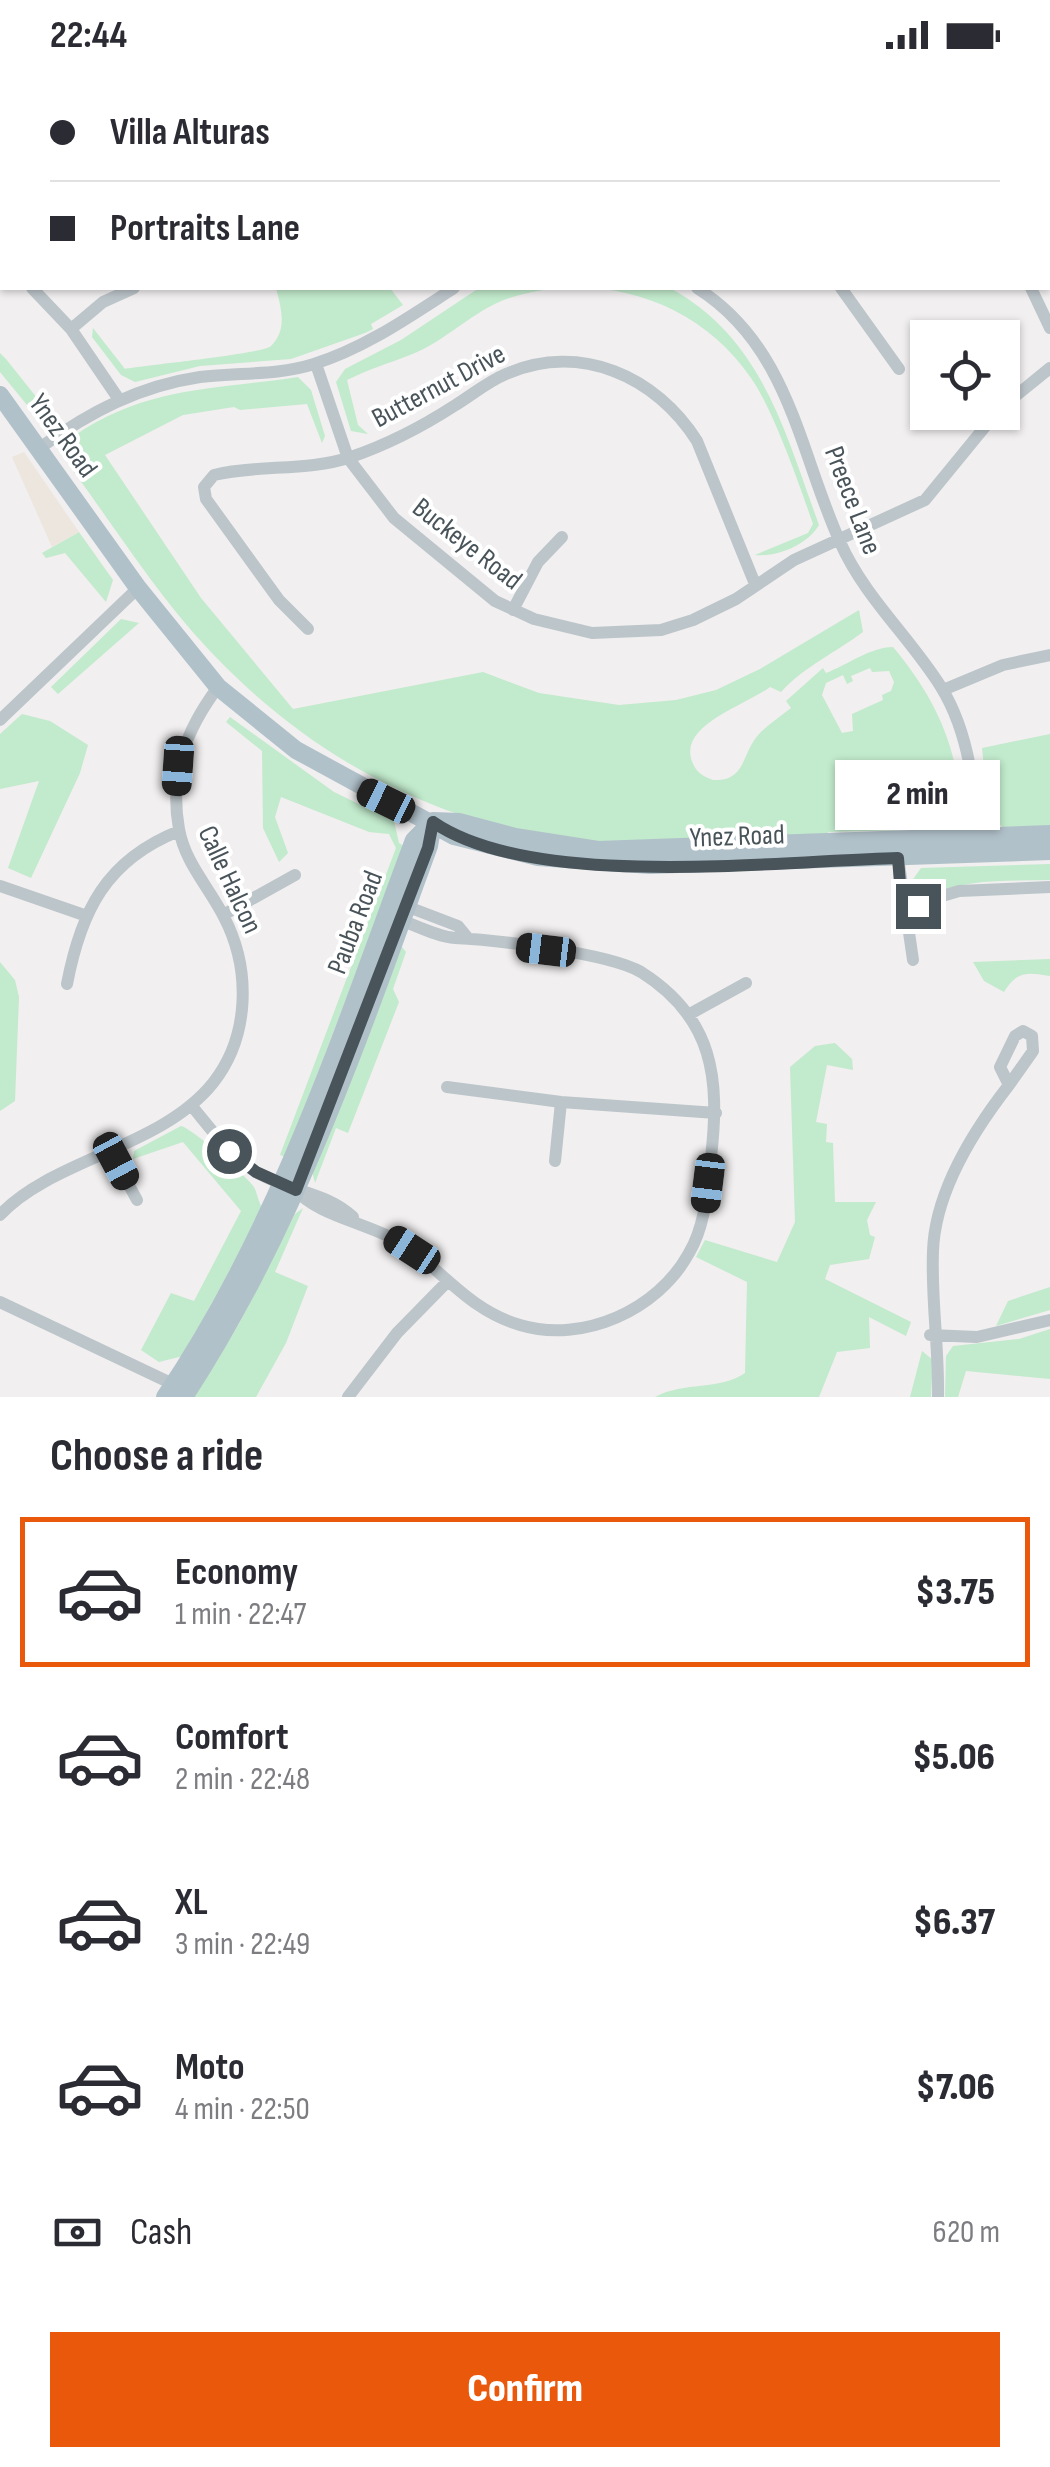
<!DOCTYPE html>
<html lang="en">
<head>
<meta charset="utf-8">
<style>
  body { margin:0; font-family:"Sofia Sans Condensed",sans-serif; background:#f7f7f7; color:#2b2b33; height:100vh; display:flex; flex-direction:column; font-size:38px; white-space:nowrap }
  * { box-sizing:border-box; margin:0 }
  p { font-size:32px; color:#7c7c81 }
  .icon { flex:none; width:55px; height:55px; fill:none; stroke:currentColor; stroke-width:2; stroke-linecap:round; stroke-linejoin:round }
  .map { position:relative; height:1327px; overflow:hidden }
  .details { display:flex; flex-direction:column; background:#fff; flex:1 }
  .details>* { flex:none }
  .banner { position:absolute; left:0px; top:0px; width:1050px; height:220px; box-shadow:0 2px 8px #0004; display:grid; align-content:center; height:220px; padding:0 50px; background:#fff }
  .fabs { position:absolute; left:910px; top:250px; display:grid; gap:20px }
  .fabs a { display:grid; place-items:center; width:110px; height:110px; border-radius:0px; background:#fff; box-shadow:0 2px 8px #0004; font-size:50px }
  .end { position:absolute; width:45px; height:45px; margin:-22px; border:12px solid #49545a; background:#fff; box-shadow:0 0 0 5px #fff }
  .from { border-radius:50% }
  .bubble { position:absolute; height:70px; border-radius:0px; background:#fff; box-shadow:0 2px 8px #0004; font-size:32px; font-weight:800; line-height:70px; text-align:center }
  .car { position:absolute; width:30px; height:60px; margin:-30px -15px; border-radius:12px; box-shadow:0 0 8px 2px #0007; background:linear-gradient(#222 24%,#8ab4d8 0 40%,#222 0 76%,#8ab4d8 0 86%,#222 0) }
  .banner b { display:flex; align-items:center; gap:35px; height:95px; font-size:38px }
  .banner b+b { border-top:2px solid #e1e1e2 }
  .banner i { width:25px; height:25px; background:#2b2b33 }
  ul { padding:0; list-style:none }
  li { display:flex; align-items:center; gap:30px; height:150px; margin:0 20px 15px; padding:0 30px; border:5px solid transparent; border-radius:0px }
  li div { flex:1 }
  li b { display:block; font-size:38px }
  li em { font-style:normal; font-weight:800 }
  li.on { border-color:#ea580c }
  li>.icon { width:90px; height:90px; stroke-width:1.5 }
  h2 { padding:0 50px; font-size:45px; line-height:120px }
  .pay { display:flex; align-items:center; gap:25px; height:110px; padding:0 50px; font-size:38px }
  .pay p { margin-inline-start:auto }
  .action { display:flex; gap:20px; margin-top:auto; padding:20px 50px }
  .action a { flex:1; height:115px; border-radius:0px; background:#ea580c; color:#fff; font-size:40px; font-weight:800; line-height:115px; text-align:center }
  .status { display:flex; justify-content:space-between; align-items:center; height:70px; padding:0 50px; background:#fff; direction:ltr }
  .status svg { height:28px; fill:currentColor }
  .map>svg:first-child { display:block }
  .green { fill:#c2eacc; fill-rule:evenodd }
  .sand { fill:#ede6de }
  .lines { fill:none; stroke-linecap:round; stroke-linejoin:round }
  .minor { stroke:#bcc5ca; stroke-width:12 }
  .major { stroke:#b1c1ca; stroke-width:18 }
  .route { stroke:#49545a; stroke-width:12 }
  .labels { text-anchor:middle; stroke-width:8; stroke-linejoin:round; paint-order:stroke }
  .street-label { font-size:28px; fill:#49545a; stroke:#fff }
</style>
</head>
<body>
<div class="status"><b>22:44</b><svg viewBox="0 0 49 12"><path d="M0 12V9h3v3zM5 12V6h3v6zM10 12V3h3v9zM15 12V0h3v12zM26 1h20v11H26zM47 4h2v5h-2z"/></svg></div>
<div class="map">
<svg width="1050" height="1327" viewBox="0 0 1050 1327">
  <rect width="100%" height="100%" fill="#f1efef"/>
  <!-- green -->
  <path class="green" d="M276 218H390L403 235 371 254 373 259 365 263 291 289 200 296 135 312 121 305 92 267 93 258 125 299C147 295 263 284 271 276 288 259 281 238 276 218Z
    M479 218H670C762 268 785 362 819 455 807 475 778 487 755 485L808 463 813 454C800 416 773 339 751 308 699 232 605 201 516 226 475 237 448 271 410 285 389 293 367 300 347 310L358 355 368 364 351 361 336 312 345 299 401 270Z
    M0 283 6 289 49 343 36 346 0 302Z
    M298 307 311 320 325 366 322 373 307 334 240 340 234 337 183 345 105 385 201 528 293 639 483 602 539 623 619 635 676 630 716 620 760 599 859 540 863 562C835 583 805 596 781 622L770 617C748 634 682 654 691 688 694 700 701 706 713 710 747 712 741 682 760 663 769 654 781 646 791 638L786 631 823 598 826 603C847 595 871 577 893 577 935 627 959 678 961 744L946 759 828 762V767C746 769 660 778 578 770 422 755 285 671 185 553 143 503 107 446 68 394L73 391 74 366C147 316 215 320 298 307ZM870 598 872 602 889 601 894 612 891 621 882 625 883 630 852 644 853 661 842 663 822 625 826 613 843 605 847 614 853 611 851 606Z
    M79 462 113 510 106 532 65 483 46 488 42 483Z
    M121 549 139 553 58 624 51 617Z
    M22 644 50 651 88 675 80 703 31 808 8 798 39 711 0 719V664Z
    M230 647 334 722 394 751 399 773 404 776 286 1087 280 1085 396 778 389 764 369 762 281 727 275 747 288 783 279 792 263 758 262 681 226 652Z
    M1050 664V758L1004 759 989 743 982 678Z
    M1050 794V810C1008 811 966 808 927 826L909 815 921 798Z
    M398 872 406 882 393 919 399 932 348 1063 336 1058 315 1113 312 1101Z
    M1050 889V906C1027 902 1017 901 1004 922L984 911 973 892Z
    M0 892 15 910 19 927 15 1031 0 1041Z
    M835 973 852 989 853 1000 827 995 816 1052 827 1054 826 1072 833 1073 835 1132H876L867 1150 870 1165 875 1167 869 1189 830 1195 825 1209 911 1252 906 1266 869 1247 870 1278 837 1282 819 1327H655C685 1311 719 1321 745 1303L747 1212 696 1187 705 1170 777 1192 795 1152 790 997 815 976Z
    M181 1056C190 1057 248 1107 254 1117 258 1125 258 1132 263 1139L183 1286 159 1292 141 1280 171 1223 194 1231 241 1141 183 1072 133 1089 134 1081Z
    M303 1138 275 1202 308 1216 286 1273 256 1327H194L240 1252 295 1144Z
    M1050 1217V1240L996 1256 1008 1231Z
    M1050 1259V1309L966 1301 958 1327H945L946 1286 953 1276 1019 1269Z
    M922 1281 933 1290 931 1327H910Z"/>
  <!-- sand -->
  <path class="sand" d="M24 382 79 462 52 477 12 387Z"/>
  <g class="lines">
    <!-- minor -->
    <path class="minor" d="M856 0 860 2
      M405 2 406 0
      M779 2 780 0
      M0 130 2 127
      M1048 134 1050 133
      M0 190 2 192
      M32 218 71 259 118 328
      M697 218C789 276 799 381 840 472 865 528 909 566 941 617 969 662 976 720 977 772
      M841 218 899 299
      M1031 218 1050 258
      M71 259 103 232 134 218
      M316 294 348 388 394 448 495 531 534 549 592 563 661 560 693 550 736 529 794 490 925 430 997 342
      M1002 337 1050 298
      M41 377C90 342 139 316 200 307 238 302 276 306 314 294 365 278 409 247 454 218
      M513 540 538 492 562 467
      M308 559 279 530 206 429 204 417 214 405C258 394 307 402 351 387 386 375 423 356 454 336 472 325 487 312 506 304 580 272 656 306 697 371L755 514
      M943 620 1003 595 1050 585
      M0 650 138 518
      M898 787 913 890
      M0 816 84 845
      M403 835 458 856 467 867
      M902 838 959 821 1050 817
      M223 845 295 805
      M67 914C81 841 106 790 179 761
      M688 945 746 913
      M1023 961 1032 966 1033 981 1009 1015 1000 997 1015 966Z
      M447 1017 561 1032 716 1043
      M191 1035C211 1059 230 1086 256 1102 289 1122 325 1121 353 1147
      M111 1082 137 1130
      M555 1091 561 1032
      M296 1120C318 1147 375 1154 409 1178 447 1206 472 1241 520 1255 583 1274 658 1240 689 1183 706 1154 707 1120 711 1087 720 1009 714 948 641 902 609 883 495 870 455 868 438 867 415 855 398 849
      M0 1145C52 1089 161 1078 213 1013 250 966 251 899 224 847 209 817 185 793 179 759 169 703 186 660 218 617
      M0 1232 177 1316
      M930 1265 977 1267 1050 1250
      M348 1327 397 1263 446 1213
      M938 1327C939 1278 931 1229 933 1181 935 1122 974 1060 1009 1015"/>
    <!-- major -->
    <path class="major" d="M0 325 138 518 218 617 296 680 454 766 538 787 650 795 1050 781
      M433 751 459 752 515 767 598 780 1050 764
      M165 1327C280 1157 343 960 414 770L433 751
      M184 1327C295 1158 360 965 429 776L433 752"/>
  </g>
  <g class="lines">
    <!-- route -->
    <path class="route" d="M229 1081 256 1102 296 1120 428 778 433 752C533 821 777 791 898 788L902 838 918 836"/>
  </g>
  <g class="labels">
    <!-- street labels -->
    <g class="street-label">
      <text transform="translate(438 315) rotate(-28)" y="10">Butternut Drive</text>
      <text transform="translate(64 365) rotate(54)" y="10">Ynez Road</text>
      <text transform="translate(854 430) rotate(69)" y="10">Preece Lane</text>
      <text transform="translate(468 473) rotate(38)" y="10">Buckeye Road</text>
      <text transform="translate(737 765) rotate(-2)" y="10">Ynez Road</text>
      <text transform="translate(231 809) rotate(65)" y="10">Calle Halcon</text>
      <text transform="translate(354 852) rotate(-69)" y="10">Pauba Road</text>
    </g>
  </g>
</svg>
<div class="fabs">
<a><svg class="icon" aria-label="locate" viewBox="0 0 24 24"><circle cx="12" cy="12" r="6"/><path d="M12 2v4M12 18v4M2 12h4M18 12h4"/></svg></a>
</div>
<i class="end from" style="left:229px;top:1081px"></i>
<i class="end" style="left:918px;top:836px"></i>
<div class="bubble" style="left:835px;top:690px;width:165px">2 min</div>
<i class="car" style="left:178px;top:696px;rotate:184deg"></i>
<i class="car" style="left:386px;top:731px;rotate:296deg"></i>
<i class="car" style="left:546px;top:880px;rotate:277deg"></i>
<i class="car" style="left:116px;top:1091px;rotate:152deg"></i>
<i class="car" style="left:708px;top:1113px;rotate:187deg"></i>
<i class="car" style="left:412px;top:1180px;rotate:303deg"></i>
<div class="banner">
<b><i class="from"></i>Villa Alturas</b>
<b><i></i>Portraits Lane</b>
</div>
</div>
<section class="details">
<h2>Choose a ride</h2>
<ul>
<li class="on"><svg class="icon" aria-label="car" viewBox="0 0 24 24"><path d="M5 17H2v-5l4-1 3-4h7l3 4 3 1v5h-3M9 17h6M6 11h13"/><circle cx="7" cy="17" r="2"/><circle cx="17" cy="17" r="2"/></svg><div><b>Economy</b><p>1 min · 22:47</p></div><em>$3.75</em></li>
<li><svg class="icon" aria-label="car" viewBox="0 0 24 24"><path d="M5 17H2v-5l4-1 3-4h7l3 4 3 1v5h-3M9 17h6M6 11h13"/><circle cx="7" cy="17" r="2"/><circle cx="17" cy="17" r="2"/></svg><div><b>Comfort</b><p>2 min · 22:48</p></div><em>$5.06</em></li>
<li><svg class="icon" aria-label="car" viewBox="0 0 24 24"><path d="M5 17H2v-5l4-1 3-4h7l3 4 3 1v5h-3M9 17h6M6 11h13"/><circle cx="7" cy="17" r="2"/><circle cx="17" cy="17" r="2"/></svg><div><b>XL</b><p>3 min · 22:49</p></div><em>$6.37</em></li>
<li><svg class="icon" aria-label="car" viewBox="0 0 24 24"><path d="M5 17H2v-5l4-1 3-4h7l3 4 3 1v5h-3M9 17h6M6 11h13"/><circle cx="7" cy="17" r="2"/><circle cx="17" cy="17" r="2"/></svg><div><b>Moto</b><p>4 min · 22:50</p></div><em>$7.06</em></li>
</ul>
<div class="pay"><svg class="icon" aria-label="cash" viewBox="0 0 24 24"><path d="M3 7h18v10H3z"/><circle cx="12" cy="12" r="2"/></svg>Cash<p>620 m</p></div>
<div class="action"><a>Confirm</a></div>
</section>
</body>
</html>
